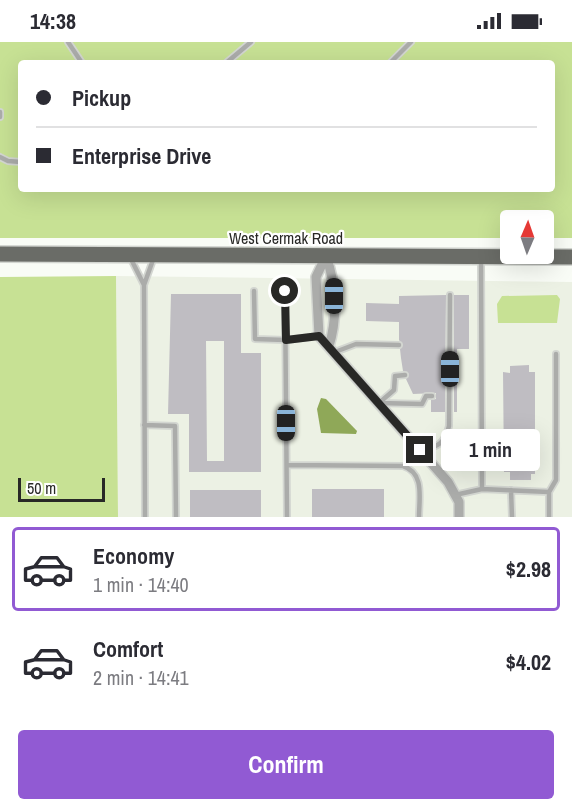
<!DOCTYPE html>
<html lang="en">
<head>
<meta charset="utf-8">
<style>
  body { margin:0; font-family:"Archivo Narrow",sans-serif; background:#f7f7f7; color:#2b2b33; height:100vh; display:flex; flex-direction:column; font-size:22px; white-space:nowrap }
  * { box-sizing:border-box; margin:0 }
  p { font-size:20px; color:#7c7c81 }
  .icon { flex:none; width:33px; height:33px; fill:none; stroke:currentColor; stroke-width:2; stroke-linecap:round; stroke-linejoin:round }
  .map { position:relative; height:475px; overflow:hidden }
  .side { display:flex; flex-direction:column; background:#fff; flex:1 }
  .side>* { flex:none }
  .hud { position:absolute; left:18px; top:18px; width:537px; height:132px; border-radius:6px; box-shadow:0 6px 24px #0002; display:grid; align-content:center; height:132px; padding:0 18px; background:#fff }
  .needle { width:39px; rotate:2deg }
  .buttons { position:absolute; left:500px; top:168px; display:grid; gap:12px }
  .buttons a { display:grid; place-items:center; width:54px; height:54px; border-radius:6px; background:#fff; box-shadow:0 6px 24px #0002; font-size:30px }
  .scale { position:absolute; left:18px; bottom:15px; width:87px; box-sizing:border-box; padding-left:6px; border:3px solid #282826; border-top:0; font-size:16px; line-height:21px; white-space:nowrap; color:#282826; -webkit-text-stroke:4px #fff; paint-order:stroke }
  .end { position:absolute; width:27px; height:27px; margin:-14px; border:8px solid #282826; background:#fff; box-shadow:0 0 0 3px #fff }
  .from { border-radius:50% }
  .bubble { position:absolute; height:42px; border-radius:6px; background:#fff; box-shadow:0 6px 24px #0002; font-size:20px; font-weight:800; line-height:42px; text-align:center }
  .car { position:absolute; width:18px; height:36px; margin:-18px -9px; border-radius:8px; box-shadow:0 0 4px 2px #0007; background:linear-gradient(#222 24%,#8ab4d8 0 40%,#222 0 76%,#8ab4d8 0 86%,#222 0) }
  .hud b { display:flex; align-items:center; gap:21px; height:57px; font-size:22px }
  .hud b+b { border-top:2px solid #e1e1e2 }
  .hud i { width:15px; height:15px; background:#2b2b33 }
  ul { padding:10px 0 0; list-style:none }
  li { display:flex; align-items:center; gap:18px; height:84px; margin:0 12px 9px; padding:0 6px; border:3px solid transparent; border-radius:6px }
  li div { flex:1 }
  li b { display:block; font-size:22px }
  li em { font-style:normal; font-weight:800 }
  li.current { border-color:#915ad3 }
  li>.icon { width:54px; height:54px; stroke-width:1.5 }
  .cta { display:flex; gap:12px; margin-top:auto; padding:12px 18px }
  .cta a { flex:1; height:69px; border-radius:6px; background:#915ad3; color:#fff; font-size:24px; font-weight:800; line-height:69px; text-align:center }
  .status { display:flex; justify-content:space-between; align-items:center; height:42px; padding:0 30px; background:#fff; direction:ltr }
  .status svg { height:16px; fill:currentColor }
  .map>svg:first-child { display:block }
  .built { fill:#ecf1e4 }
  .green { fill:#c7e194; fill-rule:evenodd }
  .water { fill:#8fa858 }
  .building { fill:#bfbdc2; fill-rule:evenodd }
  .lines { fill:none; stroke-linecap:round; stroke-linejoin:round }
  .lane-casing { stroke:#d3d6d1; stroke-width:8 }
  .street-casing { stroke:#d3d6d1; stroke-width:12 }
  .primary-casing { stroke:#d3d6d1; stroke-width:18 }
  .lane { stroke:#abacaa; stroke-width:4.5 }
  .street { stroke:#abacaa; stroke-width:9 }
  .primary { stroke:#6a6c67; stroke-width:15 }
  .route { stroke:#282826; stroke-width:8 }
  .labels { text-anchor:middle; stroke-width:4.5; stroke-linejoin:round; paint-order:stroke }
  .street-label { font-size:16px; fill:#282826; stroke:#fff }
</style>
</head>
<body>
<div class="status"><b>14:38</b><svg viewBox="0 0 49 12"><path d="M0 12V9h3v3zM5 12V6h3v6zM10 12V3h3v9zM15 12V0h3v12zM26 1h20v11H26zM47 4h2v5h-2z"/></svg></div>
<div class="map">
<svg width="572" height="475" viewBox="0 0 572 475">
  <rect width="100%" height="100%" fill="#f9fcf6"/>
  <!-- built -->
  <path class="built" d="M116 234 572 240V475H118Z"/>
  <!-- green -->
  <path class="green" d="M0 0H572V196H543V178H510V196H0ZM21 21H552V147H21Z
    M116 234 118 475H0V235Z
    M557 253 560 257 557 281H498L497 262 502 254Z"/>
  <!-- water -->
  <path class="water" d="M321 356 326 357 357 389 356 392 321 391 317 367Z"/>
  <!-- building -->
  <path class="building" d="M171 252H241V311H261V430H189V372H168ZM206 299H224V419H207Z
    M446 253 445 370H431V358L436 357V351L413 352 406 337 409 332 403 329 401 316 400 307 403 303 399 298V280L366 279V261L399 262V254Z
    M454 253H469V307H457V370H454Z
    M529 323V330H535V432H531V438H510V430H504L503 330 510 331V324Z
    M312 447H384V475H312Z
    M190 448H261V475H190Z"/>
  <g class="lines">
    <!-- lane casing -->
    <g class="lane-casing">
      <path id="lane" d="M68 0 82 21
        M226 21 251 0
        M390 21 411 0
        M0 70V75
        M0 115 8 119 21 120
        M481 216 482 447
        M131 217 144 243 145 475
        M144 243 154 215
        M254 249 255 297 286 298 319 294
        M285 249 287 475
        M335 310 356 302 399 303
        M379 361 422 362 426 354H432
        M379 361 394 348 395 334 405 333
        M144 383 175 384 176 475
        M422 408C438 405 445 401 449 384L450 253
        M287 423 403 424C425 431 419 456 419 475
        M511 448 512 475
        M455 453 482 447 549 450
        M549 475V450L556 438V312"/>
    </g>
    <!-- street casing -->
    <g class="street-casing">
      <path id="street" d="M326 214 316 235 319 294 448 440 459 460V475
        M326 214C336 242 338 275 329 304"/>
    </g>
    <!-- primary casing -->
    <g class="primary-casing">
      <path id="primary" d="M0 212 572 215"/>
    </g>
    <!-- lane -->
    <use href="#lane" class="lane"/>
    <!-- street -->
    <use href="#street" class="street"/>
    <!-- primary -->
    <use href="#primary" class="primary"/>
  </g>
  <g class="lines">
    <!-- route -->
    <path class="route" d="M285 249 286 298 319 294 420 408"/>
  </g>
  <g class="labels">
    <!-- street labels -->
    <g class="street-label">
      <text x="286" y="202">West Cermak Road</text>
    </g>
  </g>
</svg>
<div class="buttons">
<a><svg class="needle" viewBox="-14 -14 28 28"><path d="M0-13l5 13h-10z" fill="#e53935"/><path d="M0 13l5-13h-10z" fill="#7c7c81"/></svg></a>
</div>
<div class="scale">50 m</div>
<i class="end from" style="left:285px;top:249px"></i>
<i class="end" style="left:420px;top:408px"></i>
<div class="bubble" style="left:441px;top:387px;width:99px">1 min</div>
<i class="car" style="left:334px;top:254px;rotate:0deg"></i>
<i class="car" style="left:450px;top:327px;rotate:0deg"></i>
<i class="car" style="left:286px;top:381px;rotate:180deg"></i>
<div class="hud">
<b><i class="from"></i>Pickup</b>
<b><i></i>Enterprise Drive</b>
</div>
</div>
<section class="side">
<ul>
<li class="current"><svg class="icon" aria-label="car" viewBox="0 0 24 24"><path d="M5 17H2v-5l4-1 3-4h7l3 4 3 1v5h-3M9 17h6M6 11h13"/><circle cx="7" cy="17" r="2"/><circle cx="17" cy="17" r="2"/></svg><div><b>Economy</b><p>1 min · 14:40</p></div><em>$2.98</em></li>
<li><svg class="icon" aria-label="car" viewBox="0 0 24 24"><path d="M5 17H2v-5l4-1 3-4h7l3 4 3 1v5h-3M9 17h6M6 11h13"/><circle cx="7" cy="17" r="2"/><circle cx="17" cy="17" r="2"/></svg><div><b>Comfort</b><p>2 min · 14:41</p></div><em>$4.02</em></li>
</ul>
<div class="cta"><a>Confirm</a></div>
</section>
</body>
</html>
